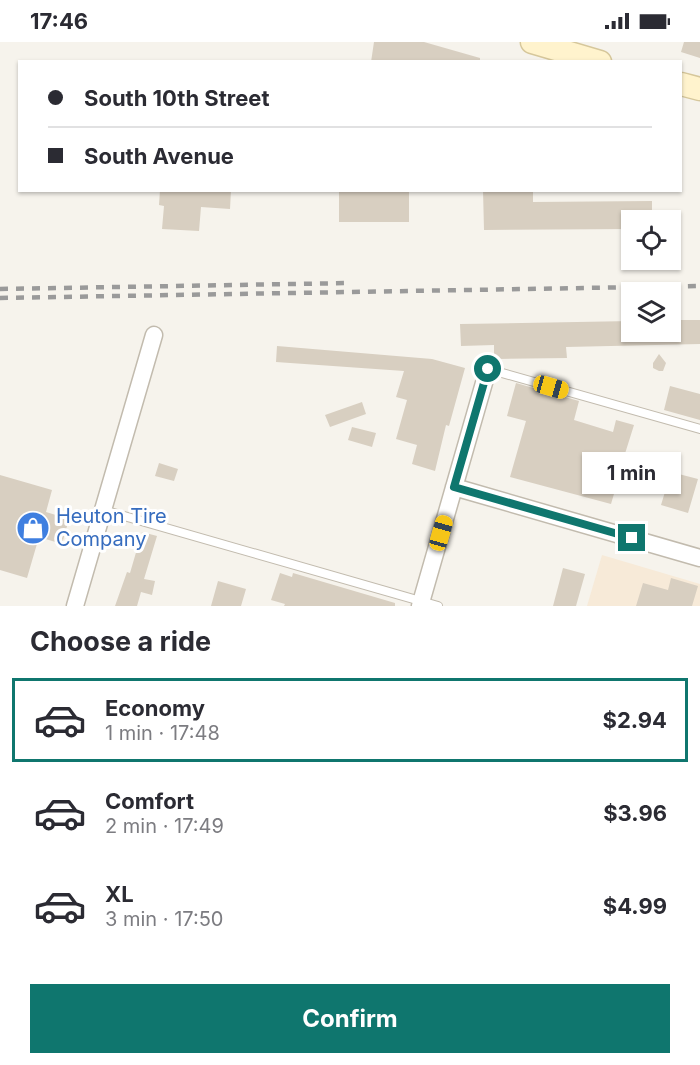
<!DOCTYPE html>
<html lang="en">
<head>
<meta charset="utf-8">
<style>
  body { margin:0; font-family:Inter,sans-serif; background:#f7f7f7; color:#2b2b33; height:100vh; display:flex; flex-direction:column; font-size:22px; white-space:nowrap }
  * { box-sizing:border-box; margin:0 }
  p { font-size:20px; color:#7c7c81 }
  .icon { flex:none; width:33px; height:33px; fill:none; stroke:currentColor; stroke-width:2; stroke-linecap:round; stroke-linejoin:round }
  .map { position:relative; height:564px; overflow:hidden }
  .panel { display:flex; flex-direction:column; background:#fff; flex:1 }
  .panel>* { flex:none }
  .top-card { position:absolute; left:18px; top:18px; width:664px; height:132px; border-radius:0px; box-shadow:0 2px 4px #0004; display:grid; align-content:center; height:132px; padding:0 30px; background:#fff }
  .fabs { position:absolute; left:621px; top:168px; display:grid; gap:12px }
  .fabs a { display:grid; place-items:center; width:60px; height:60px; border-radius:0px; background:#fff; box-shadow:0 2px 4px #0004; font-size:30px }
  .end { position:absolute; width:27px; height:27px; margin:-14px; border:8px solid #0f766e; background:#fff; box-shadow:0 0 0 3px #fff }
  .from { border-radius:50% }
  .bubble { position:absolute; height:42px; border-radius:0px; background:#fff; box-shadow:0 2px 4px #0004; font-size:20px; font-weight:700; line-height:42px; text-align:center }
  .car { position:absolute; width:18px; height:36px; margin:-18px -9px; border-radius:8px; box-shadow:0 0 4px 2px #0007; background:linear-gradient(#f5c518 24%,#345 0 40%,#f5c518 0 76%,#345 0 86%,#f5c518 0) }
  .top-card b { display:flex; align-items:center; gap:21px; height:57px; font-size:22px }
  .top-card b+b { border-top:2px solid #e1e1e2 }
  .top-card i { width:15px; height:15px; background:#2b2b33 }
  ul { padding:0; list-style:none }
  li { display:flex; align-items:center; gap:18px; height:84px; margin:0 12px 9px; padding:0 18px; border:3px solid transparent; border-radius:0px }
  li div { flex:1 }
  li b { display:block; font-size:22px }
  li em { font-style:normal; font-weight:700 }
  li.active { border-color:#0f766e }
  li>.icon { width:54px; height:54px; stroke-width:1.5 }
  h2 { padding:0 30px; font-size:27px; line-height:72px }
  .action { display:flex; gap:12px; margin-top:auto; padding:12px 30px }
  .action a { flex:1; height:69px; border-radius:0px; background:#0f766e; color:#fff; font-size:24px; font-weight:700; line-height:69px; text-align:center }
  .status { display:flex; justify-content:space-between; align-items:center; height:42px; padding:0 30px; background:#fff; direction:ltr }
  .status svg { height:16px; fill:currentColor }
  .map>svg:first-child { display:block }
  .commercial { fill:#f7ead8 }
  .building { fill:#d8cfc1 }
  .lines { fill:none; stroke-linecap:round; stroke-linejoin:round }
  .lane-casing { stroke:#c2bbae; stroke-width:10 }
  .street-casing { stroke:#c2bbae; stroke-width:19 }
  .secondary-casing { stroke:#d6c79b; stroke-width:25 }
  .lane { stroke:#fff; stroke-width:8 }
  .street { stroke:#fff; stroke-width:16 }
  .secondary { stroke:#fff3cd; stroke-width:22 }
  .rail { stroke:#9a9a9a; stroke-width:4.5; stroke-dasharray:8 8; stroke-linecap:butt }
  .route { stroke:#0f766e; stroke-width:8 }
  .labels { text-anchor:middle; stroke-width:6; stroke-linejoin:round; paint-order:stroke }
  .shop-label { font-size:20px; fill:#366cbe; stroke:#fff; text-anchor:start }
</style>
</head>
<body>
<div class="status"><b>17:46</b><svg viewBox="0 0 49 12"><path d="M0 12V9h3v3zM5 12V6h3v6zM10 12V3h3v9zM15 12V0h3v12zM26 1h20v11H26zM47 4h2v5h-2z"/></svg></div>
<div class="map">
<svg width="700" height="564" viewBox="0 0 700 564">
  <rect width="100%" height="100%" fill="#f6f3ec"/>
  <!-- commercial -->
  <path class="commercial" d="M602 513 700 542V564H587Z"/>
  <!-- building -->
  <path class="building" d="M374 0H424L480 16V20H371Z
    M684 0H700V16L681 10Z
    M160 148H231L230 167 201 165 199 189 162 187 164 164 159 163Z
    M339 148H409V180H339Z
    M483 148H533V160L652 159V178H632V187L484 188Z
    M670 278H700V302L566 305 567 316 497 317 494 316V303L461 304 460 282 632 279V290H670Z
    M277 304 432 317 465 326 449 384 446 383 435 429 412 422 417 403 396 397 407 358 396 355 404 329 276 320Z
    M659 312 666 321 663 329H659L653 326V321Z
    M516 341 579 359 574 378 613 390 616 378 634 383 623 418 641 423 636 440 623 436 620 446 616 445 611 462 510 435 526 379 507 374Z
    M670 344 700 352V378L664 368Z
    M362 360 366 372 330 385 325 373Z
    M352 385 376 391 372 405 348 398Z
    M159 421 178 427 174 439 155 434Z
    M671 430 698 437 688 471 661 463Z
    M0 433 52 448 46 470 69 477 62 502 39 495 27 536 0 528Z
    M142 490 157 494 144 537 155 539 152 553 141 550 137 564H115L127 530 130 531Z
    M563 526 585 532 576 564H553Z
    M280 531 292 535 293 531 395 561V564H284L285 562 271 558Z
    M671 536 698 544 692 564H636L643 541 668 548Z
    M218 539 246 547 241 564H211Z"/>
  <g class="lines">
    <!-- lane casing -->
    <g class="lane-casing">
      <path id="lane" d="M488 327 700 387
        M103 468 438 564"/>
    </g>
    <!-- street casing -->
    <g class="street-casing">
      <path id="street" d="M454 445 700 516
        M75 564 154 293
        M420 564 488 327"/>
    </g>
    <!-- secondary casing -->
    <g class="secondary-casing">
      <path id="secondary" d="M532 0 600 20
        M681 42 700 47"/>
    </g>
    <!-- lane -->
    <use href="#lane" class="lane"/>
    <!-- street -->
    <use href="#street" class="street"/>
    <!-- secondary -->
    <use href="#secondary" class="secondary"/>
    <!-- rail -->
    <path class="rail" d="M0 247 351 241
      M0 256 700 244"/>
  </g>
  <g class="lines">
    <!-- route -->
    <path class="route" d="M488 327 454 445 632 496"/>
  </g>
  <!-- icons -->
  <defs>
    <g id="shop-disc" transform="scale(1.725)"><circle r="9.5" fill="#3f7fe0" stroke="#fff"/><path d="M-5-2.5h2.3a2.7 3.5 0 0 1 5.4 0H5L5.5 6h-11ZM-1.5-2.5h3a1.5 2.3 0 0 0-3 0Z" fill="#fff"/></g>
  </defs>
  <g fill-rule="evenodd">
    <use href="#shop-disc" x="33" y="486"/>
  </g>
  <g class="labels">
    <!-- shop labels -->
    <g class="shop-label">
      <text x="56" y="481">Heuton Tire<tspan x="56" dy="23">Company</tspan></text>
    </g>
  </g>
</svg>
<div class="fabs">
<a><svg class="icon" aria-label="locate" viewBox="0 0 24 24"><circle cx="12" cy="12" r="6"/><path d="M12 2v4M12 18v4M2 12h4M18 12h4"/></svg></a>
<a><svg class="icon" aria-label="layers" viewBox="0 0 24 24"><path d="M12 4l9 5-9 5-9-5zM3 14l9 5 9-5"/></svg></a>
</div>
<i class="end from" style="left:488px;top:327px"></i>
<i class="end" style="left:632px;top:496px"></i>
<div class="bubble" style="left:582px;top:410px;width:99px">1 min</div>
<i class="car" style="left:551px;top:345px;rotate:106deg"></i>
<i class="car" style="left:441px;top:491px;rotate:16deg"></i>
<div class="top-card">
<b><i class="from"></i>South 10th Street</b>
<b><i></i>South Avenue</b>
</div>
</div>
<section class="panel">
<h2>Choose a ride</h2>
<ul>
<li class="active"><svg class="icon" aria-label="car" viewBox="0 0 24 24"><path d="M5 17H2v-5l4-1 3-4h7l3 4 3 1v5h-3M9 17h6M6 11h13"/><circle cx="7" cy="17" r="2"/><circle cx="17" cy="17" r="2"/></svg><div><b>Economy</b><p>1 min · 17:48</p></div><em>$2.94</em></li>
<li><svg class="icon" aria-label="car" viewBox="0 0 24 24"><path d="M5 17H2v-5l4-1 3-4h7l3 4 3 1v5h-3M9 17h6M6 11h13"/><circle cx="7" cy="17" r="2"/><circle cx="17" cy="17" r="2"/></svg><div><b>Comfort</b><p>2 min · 17:49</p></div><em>$3.96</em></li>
<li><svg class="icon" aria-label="car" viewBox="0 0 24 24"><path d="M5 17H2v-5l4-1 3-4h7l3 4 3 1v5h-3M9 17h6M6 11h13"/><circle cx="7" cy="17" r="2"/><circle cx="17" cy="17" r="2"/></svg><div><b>XL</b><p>3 min · 17:50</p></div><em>$4.99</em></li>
</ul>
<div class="action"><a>Confirm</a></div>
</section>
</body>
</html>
